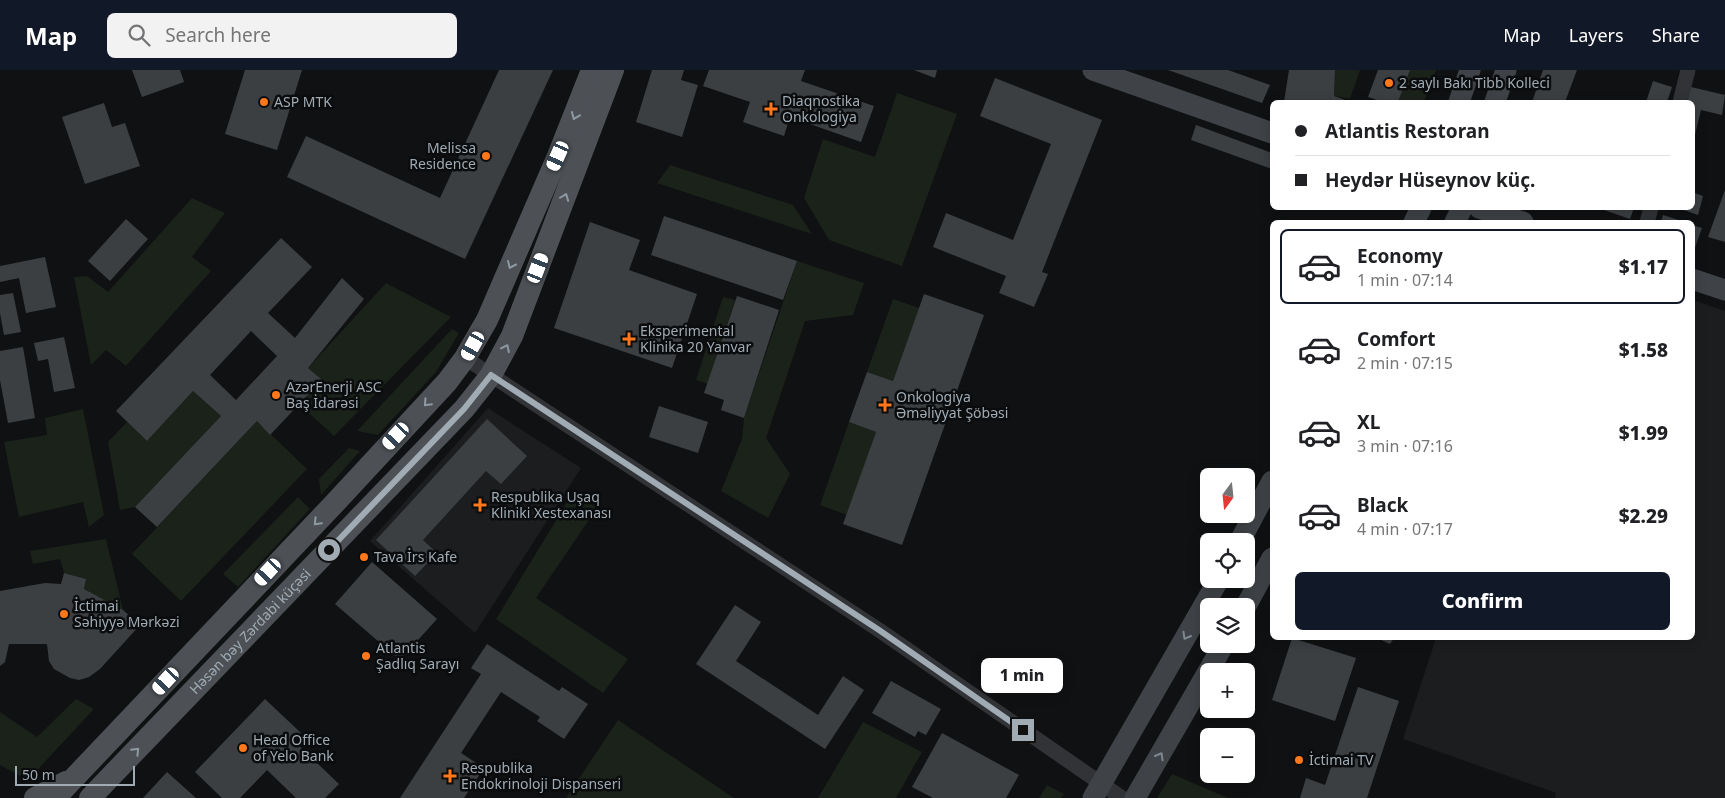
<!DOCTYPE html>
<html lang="en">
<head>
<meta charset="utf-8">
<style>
  body { margin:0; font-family:"Noto Sans",sans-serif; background:#f2f2f2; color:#202124; height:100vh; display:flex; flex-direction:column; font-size:19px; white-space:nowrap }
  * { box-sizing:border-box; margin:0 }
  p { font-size:16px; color:#757577 }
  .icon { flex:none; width:28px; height:28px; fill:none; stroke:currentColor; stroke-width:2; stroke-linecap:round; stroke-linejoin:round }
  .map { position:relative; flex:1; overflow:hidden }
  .sheet { position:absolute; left:1270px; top:150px; width:425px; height:420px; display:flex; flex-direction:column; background:#fff; border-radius:8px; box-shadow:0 2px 12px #0003 }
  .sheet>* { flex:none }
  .banner { position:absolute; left:1270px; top:30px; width:425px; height:110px; border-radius:8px; box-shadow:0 2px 12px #0003; display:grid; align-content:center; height:110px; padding:0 25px; background:#fff }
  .needle { width:32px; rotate:195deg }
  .buttons { position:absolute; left:1200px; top:398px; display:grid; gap:10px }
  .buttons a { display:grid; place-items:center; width:55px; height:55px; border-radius:8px; background:#fff; box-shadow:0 2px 12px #0003; font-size:25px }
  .scale { position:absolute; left:15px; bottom:12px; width:120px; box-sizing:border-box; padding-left:5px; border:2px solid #a0abb4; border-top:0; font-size:14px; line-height:18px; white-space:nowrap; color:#a0abb4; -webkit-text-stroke:4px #0b0c0d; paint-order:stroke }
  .end { position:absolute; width:22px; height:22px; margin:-11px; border:6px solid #a0abb4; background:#111; box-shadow:0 0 0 2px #111 }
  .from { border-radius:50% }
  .bubble { position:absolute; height:35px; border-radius:8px; background:#fff; box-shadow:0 2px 12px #0003; font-size:16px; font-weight:800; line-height:35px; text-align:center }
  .car { position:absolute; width:15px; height:30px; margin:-15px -8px; border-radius:6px; box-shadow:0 0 4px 1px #0007; background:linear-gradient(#fff 24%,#345 0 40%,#fff 0 76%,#345 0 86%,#fff 0) }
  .banner b { display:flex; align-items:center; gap:18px; height:48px; font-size:19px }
  .banner b+b { border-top:1px solid #e0e0e0 }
  .banner i { width:12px; height:12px; background:#202124 }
  ul { padding:9px 0 0; list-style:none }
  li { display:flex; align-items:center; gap:15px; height:75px; margin:0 10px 8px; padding:0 15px; border:2px solid transparent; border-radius:8px }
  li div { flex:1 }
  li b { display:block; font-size:19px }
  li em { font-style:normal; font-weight:800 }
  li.active { border-color:#111827 }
  li>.icon { width:45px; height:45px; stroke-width:1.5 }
  .button { display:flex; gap:10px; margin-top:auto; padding:10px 25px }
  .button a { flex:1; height:58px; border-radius:8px; background:#111827; color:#fff; font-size:20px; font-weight:800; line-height:58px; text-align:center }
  header { display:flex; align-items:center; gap:30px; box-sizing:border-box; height:70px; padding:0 25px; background:#111827; color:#fff }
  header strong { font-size:24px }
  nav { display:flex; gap:28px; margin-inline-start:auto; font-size:18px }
  .search { width:350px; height:45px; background:#f2f2f2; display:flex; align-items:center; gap:12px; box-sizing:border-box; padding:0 18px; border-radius:8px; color:#757577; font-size:19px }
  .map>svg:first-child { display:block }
  .built { fill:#1c1d1f }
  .green { fill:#1b221a }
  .building { fill:#3c3f42; fill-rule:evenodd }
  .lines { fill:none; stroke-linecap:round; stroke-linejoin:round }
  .street { stroke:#313337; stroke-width:15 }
  .secondary { stroke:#3f4347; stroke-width:21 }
  .primary { stroke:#4d5156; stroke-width:22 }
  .oneway { stroke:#8f99a1 }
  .oneway2 { stroke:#7e878e }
  .route { stroke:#a0abb4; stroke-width:6 }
  .poi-dot { fill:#ff771b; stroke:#0b0c0d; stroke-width:2 }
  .labels { text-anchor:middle; stroke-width:5; stroke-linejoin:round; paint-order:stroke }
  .poi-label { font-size:14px; fill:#a0abb4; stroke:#0b0c0d; text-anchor:start }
  .street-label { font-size:14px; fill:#a0abb4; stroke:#0b0c0d }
</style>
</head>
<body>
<header>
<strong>Map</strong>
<div class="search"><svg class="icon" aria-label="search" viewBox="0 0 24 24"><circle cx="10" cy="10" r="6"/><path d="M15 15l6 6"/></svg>Search here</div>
<nav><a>Map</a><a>Layers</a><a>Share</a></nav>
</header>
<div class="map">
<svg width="1725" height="728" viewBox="0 0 1725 728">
  <rect width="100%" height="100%" fill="#101112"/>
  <!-- built -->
  <path class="built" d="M1693 230 1725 241V728H1555L1556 723 1403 669 1436 568H1692Z
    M488 338 581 398 475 563 370 471Z"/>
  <!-- green -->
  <path class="green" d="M1335 0H1360L1350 29 1334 26Z
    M1410 0H1436L1424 32H1398Z
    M897 23 957 44 902 196 829 170 804 128 823 69 875 87Z
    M670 95 793 135 812 164 657 113Z
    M192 128 225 143 192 187 211 201 126 296 106 280 91 295 74 207 87 206 108 222Z
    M797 191 864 213 853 245 805 251 766 368 790 404 768 448 721 421 742 369 744 348Z
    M386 213 451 247 334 366 299 334 322 311 308 298Z
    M723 227 735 230 708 314 696 310Z
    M893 229 919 238 893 311 867 302Z
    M452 259 459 263 436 302 378 365 357 361Z
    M193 321 221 346 135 437 120 440 108 372 127 352 147 371Z
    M83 339 104 445 89 457 83 432 19 447 4 372 47 365 45 348Z
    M257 351 307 399 181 531 132 484Z
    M849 352 876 362 847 445 820 435Z
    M349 378 360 381 321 425 319 409Z
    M574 421 597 438 536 528 628 589 603 623 496 549Z
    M298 427 310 439 238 517 223 504Z
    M106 469 123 540 84 519 86 509 64 503 60 489 33 494 30 481Z
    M76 629 94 639 28 710 0 695V642L37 667Z
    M618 650 734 728H566Z
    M863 652 922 682 896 728H818Z
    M1172 704 1228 728H1157Z
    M1047 715 1064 724 1061 728H1039Z"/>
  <!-- building -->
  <path class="building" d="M132 0H180L184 12 142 27Z
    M245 0H302L277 80 225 64Z
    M499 0H553L465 189 287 107 306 66 440 128Z
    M652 0H684L681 10 698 15 682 67 636 52Z
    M709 0H805L801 11 874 36 861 72 790 47 784 66 743 52 750 32 703 16Z
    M914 0H937L935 8Z
    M1168 0H1228L1270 15 1262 33Z
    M1289 0H1335L1334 26 1351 32H1284Z
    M1378 0H1410L1398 32H1383L1368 27Z
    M1543 0H1577L1565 32H1532Z
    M995 8 1102 50 1042 202 1048 204 1034 237 999 223 1006 206 933 177 946 143 1013 170 1051 74 980 46Z
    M1653 11 1672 17 1667 32H1646Z
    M1691 17 1725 25 1722 45 1701 40 1693 73 1692 32H1687Z
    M104 33 112 57 125 53 140 96 85 114 62 47Z
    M1196 55 1272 83V99L1191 70Z
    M1725 120V172L1708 167Z
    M1692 122 1703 126 1698 145 1678 138H1692Z
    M1598 138H1634L1630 149Z
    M1663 145 1685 152H1661Z
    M664 146 797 191 783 230 651 185Z
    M126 149 148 169 110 211 88 191Z
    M590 152 640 170 629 200 697 224 672 298 554 258Z
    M1692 155 1702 158 1693 183H1692Z
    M281 168 312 197 268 243 295 268 342 208 364 229 308 298 322 310 270 365 257 351 157 457 135 437 221 346 193 321 147 371 116 341ZM251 261 277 286 236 330 210 305Z
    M45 187 56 237 26 243 19 208 0 212V196Z
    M13 223 21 262 4 265 0 243V225Z
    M924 224 984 245 902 475 843 454 876 362 849 352 867 302 893 311Z
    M737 226 779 240 744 348 721 340 724 330 704 323Z
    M64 267 75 318 54 322 48 289 38 291 34 273Z
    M23 277 35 348 8 353 0 310V281Z
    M659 336 708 352 698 383 649 367Z
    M487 349 527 386 501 414 486 401 423 470 437 483 415 506 376 470Z
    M372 492 437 549 400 590 335 534Z
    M64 503 86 509 84 519 123 540 140 555 100 599 89 607 79 610 70 608 54 599 49 591 47 574H9L5 592 0 596V521L45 513 61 514Z
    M735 535 761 552 736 591 818 645 843 606 864 620 825 679 696 594Z
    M1292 568 1356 588 1335 651 1272 630Z
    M1377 568H1394L1390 574Z
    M487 574 559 621 562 617 588 634 564 669 537 651 540 647 501 622 461 683 484 698 464 728H400L481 604 471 598Z
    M891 611 941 639 926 665 918 661 915 667 872 643Z
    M1358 617 1399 631 1367 728H1300L1306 708 1325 715Z
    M265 629 301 663 294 671 339 714 325 728H296L267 700 240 728H222L195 702Z
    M942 663 1019 705 1006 728H933L912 717Z
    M167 702 196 728H143Z"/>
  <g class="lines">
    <!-- street -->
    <path class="street" d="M1680 32 1688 0
      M1647 152 1651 138
      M465 288 879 560 1122 728"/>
    <!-- secondary -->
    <path class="secondary" d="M1093 0 1272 63
      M1459 32 1470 0
      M1495 32 1506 0
      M1479 138 1523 152
      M1414 152 1421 138
      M1455 152 1462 138
      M1692 209 1725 220
      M1240 471 1272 411
      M1246 536 1272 488
      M1093 728 1219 509
      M1135 728 1224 574"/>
    <!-- primary -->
    <g class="primary">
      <path d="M35 728 66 712"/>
      <path d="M55 728 333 435 447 312 465 288 487 250 558 86 592 0"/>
      <path id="s1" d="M90 728 464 339 491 305 512 266 613 0"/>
    </g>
  </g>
  <!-- one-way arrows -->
  <defs><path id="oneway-chevron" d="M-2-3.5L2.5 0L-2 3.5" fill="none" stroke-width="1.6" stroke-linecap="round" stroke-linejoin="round" transform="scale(1.25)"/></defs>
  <g class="oneway">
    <use href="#oneway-chevron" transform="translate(575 46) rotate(112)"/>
    <use href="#oneway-chevron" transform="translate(565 127) rotate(-69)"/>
    <use href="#oneway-chevron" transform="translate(511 195) rotate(114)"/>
    <use href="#oneway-chevron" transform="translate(506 278) rotate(-64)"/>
    <use href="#oneway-chevron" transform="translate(427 333) rotate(133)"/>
    <use href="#oneway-chevron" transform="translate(317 452) rotate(134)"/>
    <use href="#oneway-chevron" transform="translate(136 681) rotate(-46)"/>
  </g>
  <g class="oneway2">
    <use href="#oneway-chevron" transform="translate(1186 566) rotate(120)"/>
    <use href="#oneway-chevron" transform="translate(1160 686) rotate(-60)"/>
  </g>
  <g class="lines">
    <!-- route -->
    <path class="route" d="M329 480 464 339 491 305 879 560 1023 660"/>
  </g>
  <!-- markers -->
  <g class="poi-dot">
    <circle cx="1389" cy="13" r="5"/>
    <circle cx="264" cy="32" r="5"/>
    <path d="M768.5 31.5h5v5h5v5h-5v5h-5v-5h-5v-5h5z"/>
    <circle cx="486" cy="86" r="5"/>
    <path d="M626.5 261.5h5v5h5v5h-5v5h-5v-5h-5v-5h5z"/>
    <circle cx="276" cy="325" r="5"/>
    <path d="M882.5 327.5h5v5h5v5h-5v5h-5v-5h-5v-5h5z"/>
    <path d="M477.5 427.5h5v5h5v5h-5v5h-5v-5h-5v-5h5z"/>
    <circle cx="364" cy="487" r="5"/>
    <circle cx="64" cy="544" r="5"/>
    <circle cx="366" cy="586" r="5"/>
    <circle cx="243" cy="678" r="5"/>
    <circle cx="1299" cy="690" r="5"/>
    <path d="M447.5 698.5h5v5h5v5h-5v5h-5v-5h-5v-5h5z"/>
  </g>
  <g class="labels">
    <!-- poi labels -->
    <g class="poi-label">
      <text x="1399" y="18">2 saylı Bakı Tibb Kolleci</text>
      <text x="782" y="36">Diaqnostika<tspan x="782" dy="16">Onkologiya</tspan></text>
      <text x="274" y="37">ASP MTK</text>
      <text x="476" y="83" text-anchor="end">Melissa<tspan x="476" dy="16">Residence</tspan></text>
      <text x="640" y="266">Eksperimental<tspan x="640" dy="16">Klinika 20 Yanvar</tspan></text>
      <text x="286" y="322">AzərEnerji ASC<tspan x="286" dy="16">Baş İdarəsi</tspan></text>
      <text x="896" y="332">Onkologiya<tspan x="896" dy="16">Əməliyyat Şöbəsi</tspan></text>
      <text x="491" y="432">Respublika Uşaq<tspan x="491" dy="16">Kliniki Xestexanası</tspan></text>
      <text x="374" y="492">Tava İrs Kafe</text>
      <text x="74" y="541">İctimai<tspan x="74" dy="16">Səhiyyə Mərkəzi</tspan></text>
      <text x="376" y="583">Atlantis<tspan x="376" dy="16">Şadlıq Sarayı</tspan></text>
      <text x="253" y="675">Head Office<tspan x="253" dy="16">of Yelo Bank</tspan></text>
      <text x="1309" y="695">İctimai TV</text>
      <text x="461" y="703">Respublika<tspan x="461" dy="16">Endokrinoloji Dispanseri</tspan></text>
    </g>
    <!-- street labels -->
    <g class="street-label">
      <text dy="5" stroke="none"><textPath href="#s1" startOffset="231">Həsən bəy Zərdabi küçəsi</textPath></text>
    </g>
  </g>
</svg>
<div class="buttons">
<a><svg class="needle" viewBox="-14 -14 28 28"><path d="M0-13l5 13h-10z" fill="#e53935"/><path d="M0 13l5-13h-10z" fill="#757577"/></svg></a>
<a><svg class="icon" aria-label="locate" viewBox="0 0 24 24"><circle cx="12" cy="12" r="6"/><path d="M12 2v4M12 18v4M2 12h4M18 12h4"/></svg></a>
<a><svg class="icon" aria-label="layers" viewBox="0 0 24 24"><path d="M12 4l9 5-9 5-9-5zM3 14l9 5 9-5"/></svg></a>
<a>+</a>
<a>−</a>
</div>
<div class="scale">50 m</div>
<i class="end from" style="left:329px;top:480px"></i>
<i class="end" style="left:1023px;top:660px"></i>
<div class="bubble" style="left:981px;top:588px;width:82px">1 min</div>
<i class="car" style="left:558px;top:86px;rotate:204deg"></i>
<i class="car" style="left:538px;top:198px;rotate:21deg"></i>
<i class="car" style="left:473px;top:276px;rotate:209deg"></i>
<i class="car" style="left:396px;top:366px;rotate:223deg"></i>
<i class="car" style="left:268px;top:502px;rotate:223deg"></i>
<i class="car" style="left:166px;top:611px;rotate:223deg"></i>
<div class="banner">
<b><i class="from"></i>Atlantis Restoran</b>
<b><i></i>Heydər Hüseynov küç.</b>
</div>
<section class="sheet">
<ul>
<li class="active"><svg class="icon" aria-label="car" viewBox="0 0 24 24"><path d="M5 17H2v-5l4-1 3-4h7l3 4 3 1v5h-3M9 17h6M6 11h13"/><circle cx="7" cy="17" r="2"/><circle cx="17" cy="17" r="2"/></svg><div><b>Economy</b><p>1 min · 07:14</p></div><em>$1.17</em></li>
<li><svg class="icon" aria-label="car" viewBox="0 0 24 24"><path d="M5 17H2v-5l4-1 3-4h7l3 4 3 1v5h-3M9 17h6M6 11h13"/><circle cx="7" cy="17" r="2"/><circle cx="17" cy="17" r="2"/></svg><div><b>Comfort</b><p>2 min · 07:15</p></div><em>$1.58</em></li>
<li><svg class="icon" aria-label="car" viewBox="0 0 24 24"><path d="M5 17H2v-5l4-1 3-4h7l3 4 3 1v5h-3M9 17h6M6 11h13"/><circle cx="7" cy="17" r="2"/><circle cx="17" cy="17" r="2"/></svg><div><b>XL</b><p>3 min · 07:16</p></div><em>$1.99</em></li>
<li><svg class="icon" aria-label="car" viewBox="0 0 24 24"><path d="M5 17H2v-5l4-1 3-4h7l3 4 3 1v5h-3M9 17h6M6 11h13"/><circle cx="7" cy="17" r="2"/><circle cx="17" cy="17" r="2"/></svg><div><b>Black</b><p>4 min · 07:17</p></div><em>$2.29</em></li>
</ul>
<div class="button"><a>Confirm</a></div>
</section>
</div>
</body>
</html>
